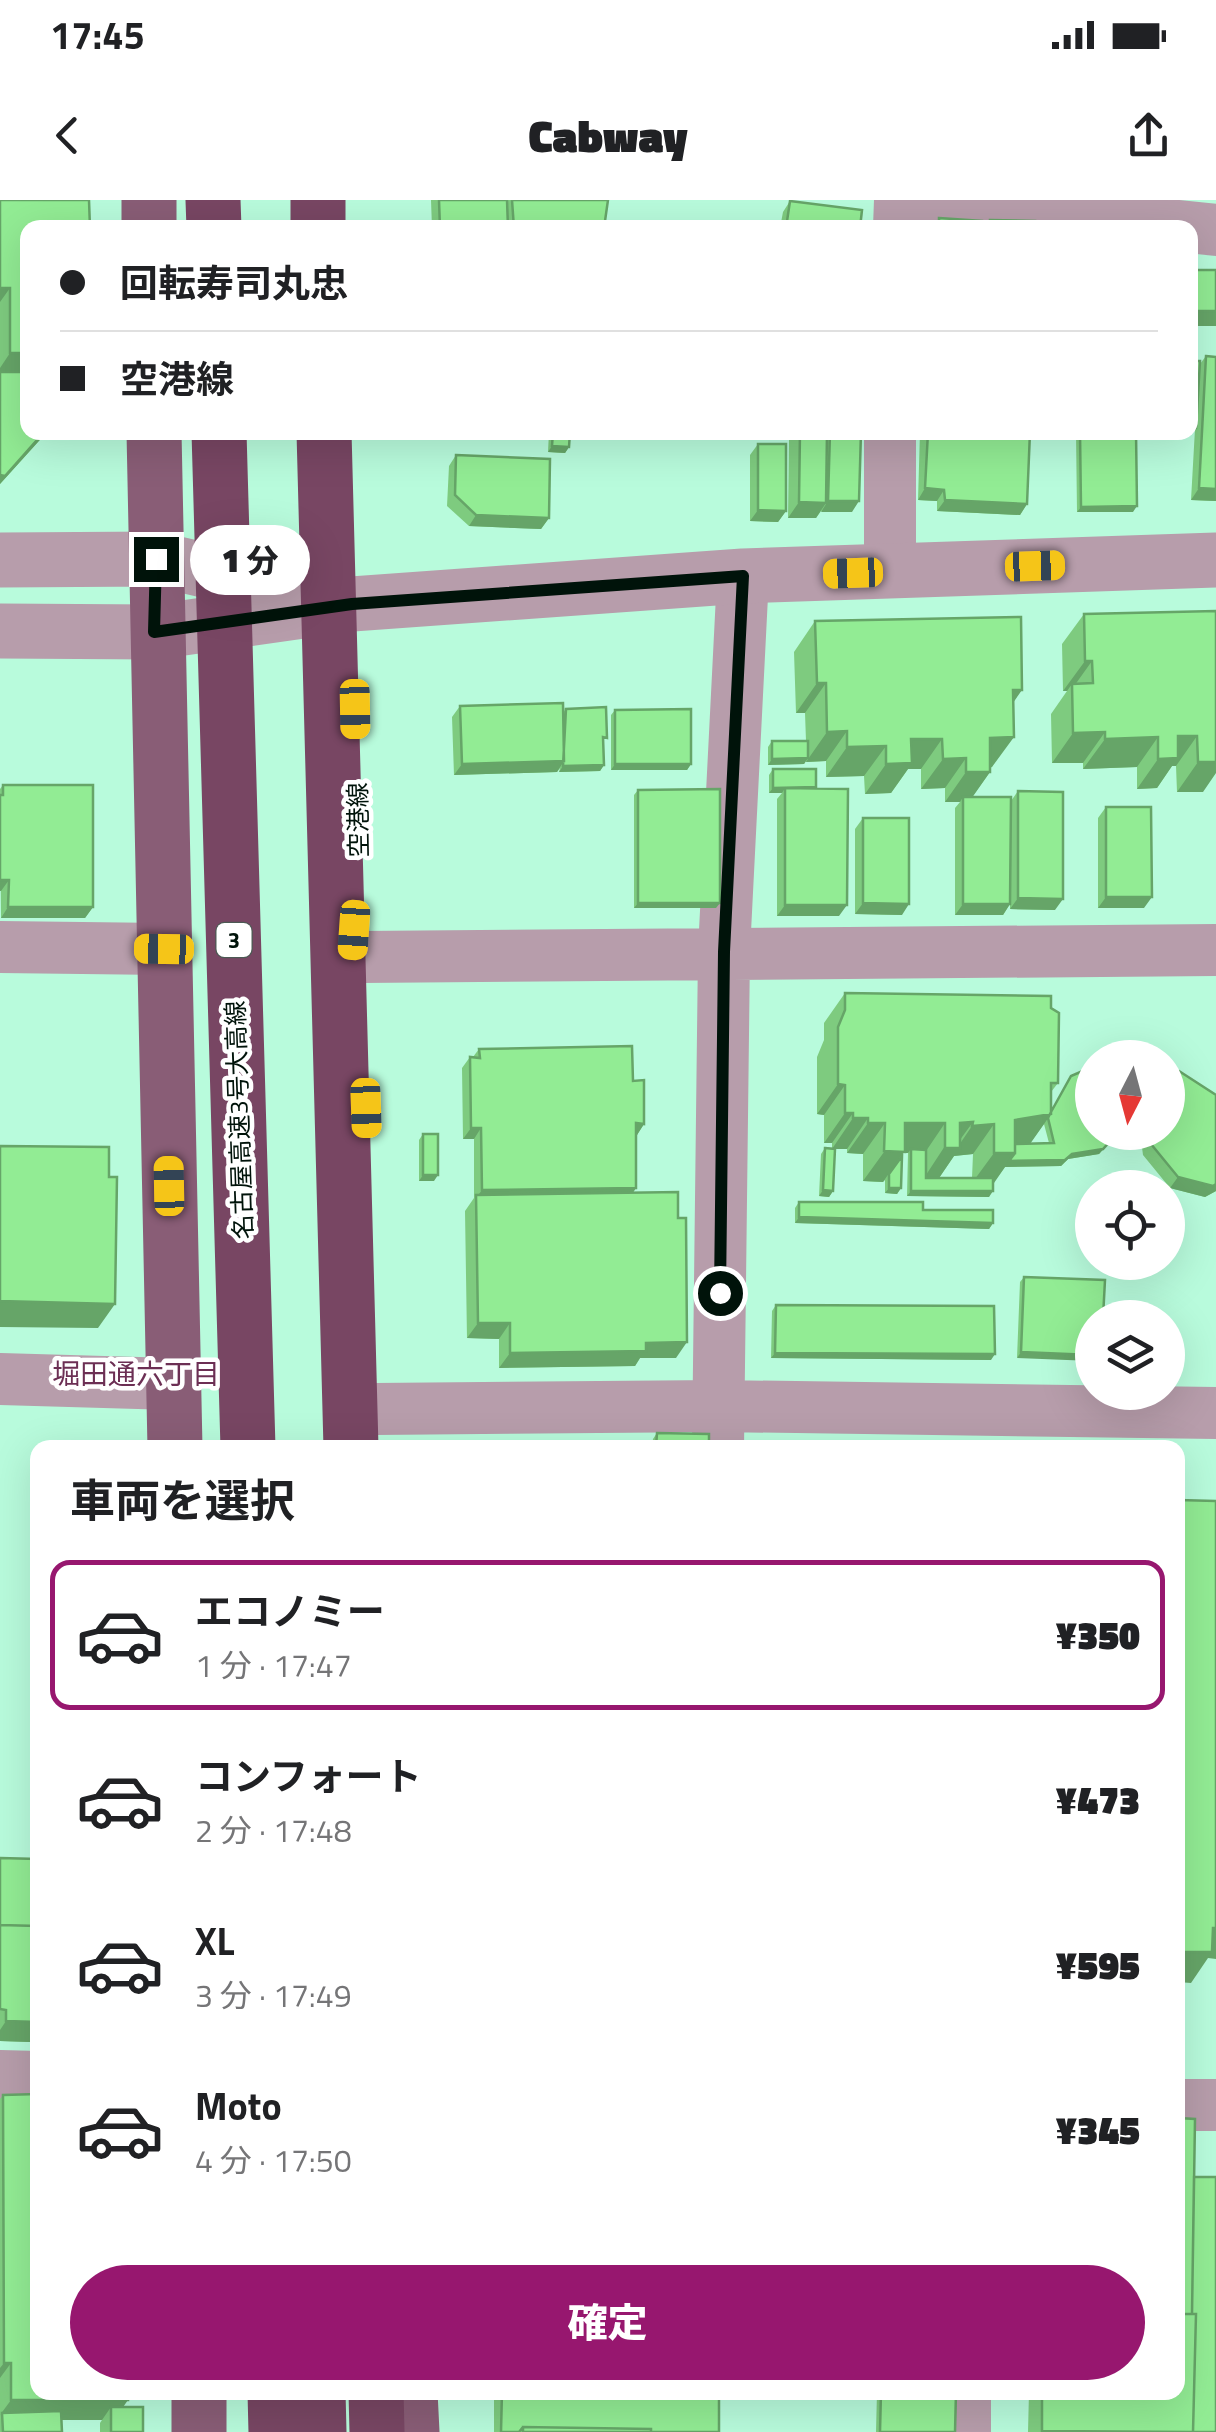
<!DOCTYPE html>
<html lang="ja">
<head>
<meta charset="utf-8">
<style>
  body { margin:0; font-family:"Titillium Web","Noto Sans JP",sans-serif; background:#f6f6f6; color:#202124; height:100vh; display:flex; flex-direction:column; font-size:38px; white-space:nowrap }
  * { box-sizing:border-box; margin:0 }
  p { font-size:32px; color:#757577 }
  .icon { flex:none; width:55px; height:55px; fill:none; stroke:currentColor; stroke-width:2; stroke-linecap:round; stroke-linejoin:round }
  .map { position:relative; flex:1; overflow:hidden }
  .details { position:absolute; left:30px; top:1240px; width:1155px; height:960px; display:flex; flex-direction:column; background:#fff; border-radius:20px; box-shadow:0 10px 40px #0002 }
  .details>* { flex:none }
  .top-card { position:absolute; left:20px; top:20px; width:1178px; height:220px; border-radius:20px; box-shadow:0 10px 40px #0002; display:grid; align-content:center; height:220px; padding:0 40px; background:#fff }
  .needle { width:65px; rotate:186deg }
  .controls { position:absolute; left:1075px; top:840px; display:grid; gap:20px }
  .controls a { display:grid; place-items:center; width:110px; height:110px; border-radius:50%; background:#fff; box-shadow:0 10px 40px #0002; font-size:50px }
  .end { position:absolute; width:45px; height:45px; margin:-22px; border:12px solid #00130a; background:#fff; box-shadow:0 0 0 5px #fff }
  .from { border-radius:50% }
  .bubble { position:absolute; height:70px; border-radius:35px; background:#fff; box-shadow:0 10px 40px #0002; font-size:32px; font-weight:800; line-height:70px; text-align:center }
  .car { position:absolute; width:30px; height:60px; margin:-30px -15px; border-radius:12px; box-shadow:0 0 8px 2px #0007; background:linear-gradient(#f5c518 24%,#345 0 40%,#f5c518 0 76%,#345 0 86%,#f5c518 0) }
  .top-card b { display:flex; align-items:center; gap:35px; height:95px; font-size:38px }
  .top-card b+b { border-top:2px solid #e0e0e0 }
  .top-card i { width:25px; height:25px; background:#202124 }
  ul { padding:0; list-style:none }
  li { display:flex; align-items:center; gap:30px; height:150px; margin:0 20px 15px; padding:0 20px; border:5px solid transparent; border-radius:20px }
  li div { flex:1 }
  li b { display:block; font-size:38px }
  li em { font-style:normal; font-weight:800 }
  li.selected { border-color:#97176f }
  li>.icon { width:90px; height:90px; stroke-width:1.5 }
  h2 { padding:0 40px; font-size:45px; line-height:120px }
  .cta { display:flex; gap:20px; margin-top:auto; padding:20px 40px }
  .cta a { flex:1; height:115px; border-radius:60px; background:#97176f; color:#fff; font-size:40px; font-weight:800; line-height:115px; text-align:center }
  .status { display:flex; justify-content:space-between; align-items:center; height:70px; padding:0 50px; background:#fff; direction:ltr }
  .status svg { height:28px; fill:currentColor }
  header { display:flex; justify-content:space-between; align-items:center; height:130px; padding:0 40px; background:#fff; font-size:45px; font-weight:800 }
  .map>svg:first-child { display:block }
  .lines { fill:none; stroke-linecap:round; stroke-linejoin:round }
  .minor { stroke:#b79dab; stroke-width:52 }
  .tertiary { stroke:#b79dab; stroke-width:55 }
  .primary { stroke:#895d76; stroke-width:55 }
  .motorway { stroke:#784663; stroke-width:55 }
  .motorway-bridge { stroke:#784663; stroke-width:55 }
  .wall { fill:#7ecb7f; fill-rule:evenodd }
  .shaded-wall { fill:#66a568 }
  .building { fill:#92ec94; stroke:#66a568; stroke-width:2.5 }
  .route { stroke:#00130a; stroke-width:12 }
  .labels { text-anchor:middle; stroke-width:9; stroke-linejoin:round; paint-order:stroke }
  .shield { fill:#fff; stroke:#4c5a54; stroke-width:2.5 }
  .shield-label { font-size:22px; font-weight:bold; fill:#00130a }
  .street-label { font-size:25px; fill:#00130a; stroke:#fff }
  .neighbourhood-label { font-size:28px; fill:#6c2f54; stroke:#fff }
</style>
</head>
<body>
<div class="status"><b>17:45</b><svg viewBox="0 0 49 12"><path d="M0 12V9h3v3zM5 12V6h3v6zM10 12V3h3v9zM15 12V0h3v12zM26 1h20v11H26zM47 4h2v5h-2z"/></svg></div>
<header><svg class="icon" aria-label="back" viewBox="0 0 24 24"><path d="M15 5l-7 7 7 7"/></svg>Cabway<svg class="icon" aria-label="share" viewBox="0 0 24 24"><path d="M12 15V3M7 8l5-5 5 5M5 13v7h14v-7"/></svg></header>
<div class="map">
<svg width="1216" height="2232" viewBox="0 0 1216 2232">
  <rect width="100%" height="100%" fill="#b8fbdc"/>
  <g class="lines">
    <!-- minor -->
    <path class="minor" d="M931 0 1216 30
      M899 28 900 0
      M890 372V232
      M0 747 164 749
      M361 757 1216 750
      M0 1179 173 1184
      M375 1209 719 1206 1216 1213
      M718 1248 724 751 743 376
      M0 1876 38 1877
      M1178 1905H1216
      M965 2232V2192"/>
    <!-- tertiary -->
    <path class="tertiary" d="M0 360 156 359 269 385
      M0 431 155 432 352 404 743 376 1216 360"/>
    <!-- primary -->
    <path class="primary" d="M149 0V28
      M154 232 175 1248
      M199 2192V2232
      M410 2192 412 2232"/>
    <!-- motorway -->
    <path class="motorway" d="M213 0 214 28
      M318 0V28
      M275 2192 276 2232
      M318 2192 319 2232
      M376 2192 377 2232"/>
    <!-- motorway-bridge -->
    <path class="motorway-bridge" d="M219 232 248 1248
      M324 232 351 1248"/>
  </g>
  <!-- wall -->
  <path class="wall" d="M0 0 28 232H47L0 284Z
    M431 0H608L604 28H432Z
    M790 1 860 28H780L783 12Z
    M1206 156 1216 301 1191 300 1195 229 1192 233 1178 234 1190 232 1200 164Z
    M549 232H570L569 247 565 253 548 252Z
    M795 232H861L852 312 821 311 816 318H788L789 240Z
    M920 232H1030L1027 304 1020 315 937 311V301L918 300Z
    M1076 232H1136L1133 312H1077Z
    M758 244 786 311 778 322 750 321V255Z
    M456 255 549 318 541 329 469 326 447 306 449 266Z
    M1216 411 1203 592H1177L1176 566H1172L1157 588 1137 589V567L1083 569V563H1052L1051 514 1067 491H1063L1062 444 1084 414Z
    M815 421 1013 504 992 567 990 568V572L972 597 1011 601 1018 591 1055 710 1010 709V676V704L1003 715H955V608L960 602H945V588L921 589V569H908L891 593 865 594 864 576 826 577V561L806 562V561L804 564 768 565V547L772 541H806L805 513H796L794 452Z
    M460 506 563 513 566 509 603 543 604 565 600 571 559 572 560 568 557 572 454 575 452 517Z
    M615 510 691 564 687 570H611V515Z
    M773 569 815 589 839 716H777V599L782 593H769V575Z
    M3 585 93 707 85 718H1L0 589Z
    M638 590 716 708H634V595Z
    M1106 607 1144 708H1098V618Z
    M863 618 902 715 855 714V629Z
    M845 793 1051 808 1058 883 1051 892V910L1109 943 1099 954 1068 959 1061 966 1005 967 993 983 989 997 907 996 908 953H903L902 956 901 988 897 994 885 993V980L883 982 863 981V954L847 953V949H835L833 991 829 997 819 996 821 954 825 948H832V943H824V915L817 914V857L824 840V823ZM1044 924 1049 943H1030ZM973 954 972 978H939L954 956Z
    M479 849 633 881 644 924 637 935 633 993 676 1158H640L635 1166 499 1168V1139L467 1138 465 1011 474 998V939H463L462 868 470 857H473Z
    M1216 895V991L1205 997 1170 988 1143 955 1140 932H1168Z
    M423 934 434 981H419V940Z
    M799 1002 923 1010 993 1023 989 1029 795 1023V1008Z
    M1024 1077 1105 1080 1017 1158 1020 1082Z
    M776 1105 991 1160 771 1158 772 1111Z
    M657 1233 709 1248H652L653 1239Z
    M0 1658 30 1842 0 1841Z
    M3 1895 123 2207 143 2232H100V2223L102 2220H62V2232H0V1899Z
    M1194 1977 1216 2232H1028L1029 2192H1178Z
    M494 2192H719V2232H494Z
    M877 2192H956L955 2232H876Z"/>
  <!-- shaded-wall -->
  <path class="shaded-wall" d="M0 88H10L0 102Z
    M1190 111H1216V126H1190Z
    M10 153H28V178H0V168Z
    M44 232H47L0 284V275Z
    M552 246 569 247 565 253 548 252Z
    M925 288 944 290 937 301 918 300Z
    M1199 288 1216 289V301L1191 300Z
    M945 300 1027 304 1020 315 937 311Z
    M828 301H859L852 312H821Z
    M799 302 826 303 816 318H788Z
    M1137 306 1133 312H1077L1081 307Z
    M758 310 786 311 778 322 750 321Z
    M476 315 549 318 541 329 469 326Z
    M1085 461H1092L1072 489V484L1067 491H1063Z
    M817 483H826L805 513H796Z
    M1013 490H1022L1001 520Z
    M847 531 826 561 806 562 827 532Z
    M1105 532 1083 563H1052L1073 533Z
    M1178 536H1197L1176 566H1172L1157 588 1137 589 1158 559Z
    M1014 537 992 567 969 568 990 538Z
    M1158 537 1137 567 1083 569 1105 539Z
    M911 539H942L921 569H908L891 593 865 594 886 564Z
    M886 546 864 576 826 577 847 547Z
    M808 558 804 564 768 565 772 559Z
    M966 558 945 588 921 589 943 559Z
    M564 561 557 572 454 575 462 564Z
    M1198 562H1216V573L1203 592H1177Z
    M615 564H691L687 570H611Z
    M604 565 600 571 559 572 563 566Z
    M966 572H990L969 602 963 597 960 602H945Z
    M816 587 812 592 785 588 782 593H769L773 588Z
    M0 680H9L1 691H0Z
    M1106 697H1152L1144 708H1098Z
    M1018 698 1063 699 1055 710 1010 709Z
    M638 703H720L716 708H634Z
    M863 703 909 704 902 715 855 714Z
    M963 704H1010L1003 715H955Z
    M785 705H847L839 716H777Z
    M8 707H93L85 718H1Z
    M838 884 845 885 824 915 817 914Z
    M845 913H853L832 943H824Z
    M1051 914 1030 944 998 949 1015 920Z
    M853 918H868L847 949H832Z
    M973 922 954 948H957L972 926 994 924 973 954 954 956 939 978H924L960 923Z
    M636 923 644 924 637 935Z
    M868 923H885L863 954 847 953Z
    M905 923H945L924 954 911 949 908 953H903L883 982 863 981Z
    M471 928H481L474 939H463Z
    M1113 938 1099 954 1068 959 1061 966 1005 967 994 983H972L994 953 1072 954Z
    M423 975H438L434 981H419Z
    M1178 977 1216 984V991L1205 997 1170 988Z
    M636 988 629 999 476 998 482 990Z
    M889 988H901L897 994 885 993Z
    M823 990 833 991 829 997 819 996Z
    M911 991H993L989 997 907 996Z
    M799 1017 993 1023 989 1029 795 1023Z
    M0 1101 115 1104 98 1128 0 1127Z
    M478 1123H510L499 1139 467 1138Z
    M687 1142 676 1158H640L635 1166 499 1168 510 1153 646 1143Z
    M1021 1152 1092 1155V1161L1017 1158Z
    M775 1153 995 1154 991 1160 771 1158Z
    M1213 1728H1216V1759L1208 1758 1191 1783 1178 1782V1752Z
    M6 1821 38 1822V1831L30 1842 0 1841V1830Z
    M4 2163H11L0 2178V2168Z
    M11 2200H128L114 2220 111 2207 102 2220H2V2213L0 2215Z"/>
  <!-- building -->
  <path class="building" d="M0 0H89L90 28H28V153H10V88H0Z
    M439 0H507L508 28H440Z
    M512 0H608L604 28H514Z
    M790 1 862 10 860 28H786Z
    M939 18 982 21V28H939Z
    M990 20 1035 21 1034 28H990Z
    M1087 26 1187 27V28H1087Z
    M1190 70H1216V111H1190Z
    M1206 156 1216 157V289L1199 288Z
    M1190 161H1200L1196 228H1190Z
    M0 172H28V232H44L5 276 0 275Z
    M553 232H570L569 247 552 246Z
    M800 232H827L826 303 799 302Z
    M830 232H861L859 301H828Z
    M928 232H1030L1027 304 945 300 944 290 925 288Z
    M1080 232H1136L1137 306 1081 307Z
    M758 244H786V311L758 310Z
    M456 255 550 259 549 318 476 315 455 295Z
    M1216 411V562H1198L1197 536H1178V558L1158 559V537L1105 539V532L1073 533 1072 484 1093 483 1092 461H1085L1084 414Z
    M1021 417 1022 490H1013L1014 537 990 538V572H966V558L943 559 942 539H911L912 563 886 564V546L847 547V531L827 532 826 483H817L815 421Z
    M563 503 564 561 462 564 460 506Z
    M606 507 607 538 603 537 604 565 563 566 566 509Z
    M691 509V564H615V510Z
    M772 541H808V558L772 559Z
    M773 569H816V587L773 588Z
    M3 585H93V707H8L9 680H0V595H3Z
    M785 588 848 589 847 705H785Z
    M720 589V703H638V590Z
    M1018 591 1063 592V699L1018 698Z
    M963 597H1011L1010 704H963Z
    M1106 607H1151L1152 697H1106Z
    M863 618H909V704L863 703Z
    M845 793 1051 796V808L1059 813 1058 883H1051V914L1015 920V953H994V924L972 926 973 922 960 923V948H945V923H905V952L884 951 885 923H868V918H853V913H845V885L838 884V827L845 810Z
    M632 846 633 881 644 880V924L636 923V988L482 990 481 928H471L470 857 480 858 479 849Z
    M1092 867V932H1115L1113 938 1103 949 1072 954 1065 960 1009 961 1015 953V944L1054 943 1048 918 1051 912 1071 876Z
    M1179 871 1216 895V984L1213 986 1178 977 1151 944 1149 932H1168V874Z
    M423 934H438V975H423Z
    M0 946 109 947V977H117L115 1104 0 1101Z
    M825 948 835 949 833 991 823 990Z
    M911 949 926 950V978H993V991H911Z
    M902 956 901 988H889V974Z
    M678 992V1018H686L687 1142 646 1143V1151L510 1153V1123H478L476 995Z
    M799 1002H923V1010H993V1023L799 1017Z
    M1024 1077 1105 1080 1103 1118H1092V1155L1021 1152Z
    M776 1105 994 1106 995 1154 775 1153Z
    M657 1233 709 1234V1248H656Z
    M1178 1300 1216 1301V1728H1213L1212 1752H1178Z
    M0 1658 38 1659V1726L0 1725Z
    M0 1725 38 1726V1822L6 1821V1810L0 1809Z
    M38 1894V2192H128V2200H11V2163H4L3 1895Z
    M1178 1918 1195 1919 1192 2114H1178Z
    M1194 1977H1216V2232H1193L1196 2114H1192Z
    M1178 2114H1196L1193 2232 1042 2231V2192H1178Z
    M502 2192H719V2232H651V2229L523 2227 519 2232H501Z
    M881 2192H956L955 2232H880Z
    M111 2207H143V2232H111Z
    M61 2211 62 2232H3L2 2213Z
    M523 2227 651 2229V2232H523Z"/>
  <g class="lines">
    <!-- route -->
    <path class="route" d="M156 359 154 432 352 404 743 376 724 752 720 1093"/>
  </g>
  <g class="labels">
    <!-- shield labels -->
    <rect class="shield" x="216.5" y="723" width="35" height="34" rx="8"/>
    <g class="shield-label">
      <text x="234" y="748">3</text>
    </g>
    <!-- street labels -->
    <g class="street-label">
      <text transform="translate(358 620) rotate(-91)" y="9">空港線</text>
      <text transform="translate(239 920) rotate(-92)" y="9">名古屋高速3号大高線</text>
    </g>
    <!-- neighbourhood labels -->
    <g class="neighbourhood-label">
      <text x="136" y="1184">堀田通六丁目</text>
    </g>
  </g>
</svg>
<div class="controls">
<a><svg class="needle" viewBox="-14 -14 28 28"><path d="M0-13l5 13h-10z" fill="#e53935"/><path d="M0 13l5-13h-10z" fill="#757577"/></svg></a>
<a><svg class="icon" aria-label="locate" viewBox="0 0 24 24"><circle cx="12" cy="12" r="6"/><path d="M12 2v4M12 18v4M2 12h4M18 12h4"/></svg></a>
<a><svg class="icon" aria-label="layers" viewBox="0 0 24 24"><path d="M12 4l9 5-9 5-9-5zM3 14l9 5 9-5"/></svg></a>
</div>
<i class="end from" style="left:720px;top:1093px"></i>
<i class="end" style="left:156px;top:359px"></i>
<div class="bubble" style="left:190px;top:325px;width:120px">1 分</div>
<i class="car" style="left:1035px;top:366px;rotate:88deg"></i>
<i class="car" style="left:853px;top:373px;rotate:268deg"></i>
<i class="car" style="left:355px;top:509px;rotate:179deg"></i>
<i class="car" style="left:354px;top:730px;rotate:184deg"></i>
<i class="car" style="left:164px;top:749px;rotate:271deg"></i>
<i class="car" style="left:366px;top:908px;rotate:178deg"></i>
<i class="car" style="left:169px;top:986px;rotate:359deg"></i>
<div class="top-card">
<b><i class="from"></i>回転寿司丸忠</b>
<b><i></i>空港線</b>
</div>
<section class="details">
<h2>車両を選択</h2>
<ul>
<li class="selected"><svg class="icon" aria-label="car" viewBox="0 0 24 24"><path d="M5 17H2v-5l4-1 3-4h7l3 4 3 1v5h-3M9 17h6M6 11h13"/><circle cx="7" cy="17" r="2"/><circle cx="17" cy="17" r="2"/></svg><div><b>エコノミー</b><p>1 分 · 17:47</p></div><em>¥350</em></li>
<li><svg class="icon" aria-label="car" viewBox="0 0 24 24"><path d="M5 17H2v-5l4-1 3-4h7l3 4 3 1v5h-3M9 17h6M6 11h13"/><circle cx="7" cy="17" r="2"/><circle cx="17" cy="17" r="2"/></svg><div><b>コンフォート</b><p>2 分 · 17:48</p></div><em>¥473</em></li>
<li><svg class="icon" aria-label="car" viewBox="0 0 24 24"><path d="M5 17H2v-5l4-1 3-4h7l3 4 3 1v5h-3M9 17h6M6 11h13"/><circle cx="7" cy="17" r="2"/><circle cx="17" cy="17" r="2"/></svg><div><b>XL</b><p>3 分 · 17:49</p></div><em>¥595</em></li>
<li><svg class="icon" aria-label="car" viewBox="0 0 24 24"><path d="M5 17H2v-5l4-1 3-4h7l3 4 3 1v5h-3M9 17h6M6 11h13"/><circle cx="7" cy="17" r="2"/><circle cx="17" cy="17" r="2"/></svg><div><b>Moto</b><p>4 分 · 17:50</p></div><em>¥345</em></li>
</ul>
<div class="cta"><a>確定</a></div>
</section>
</div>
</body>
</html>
